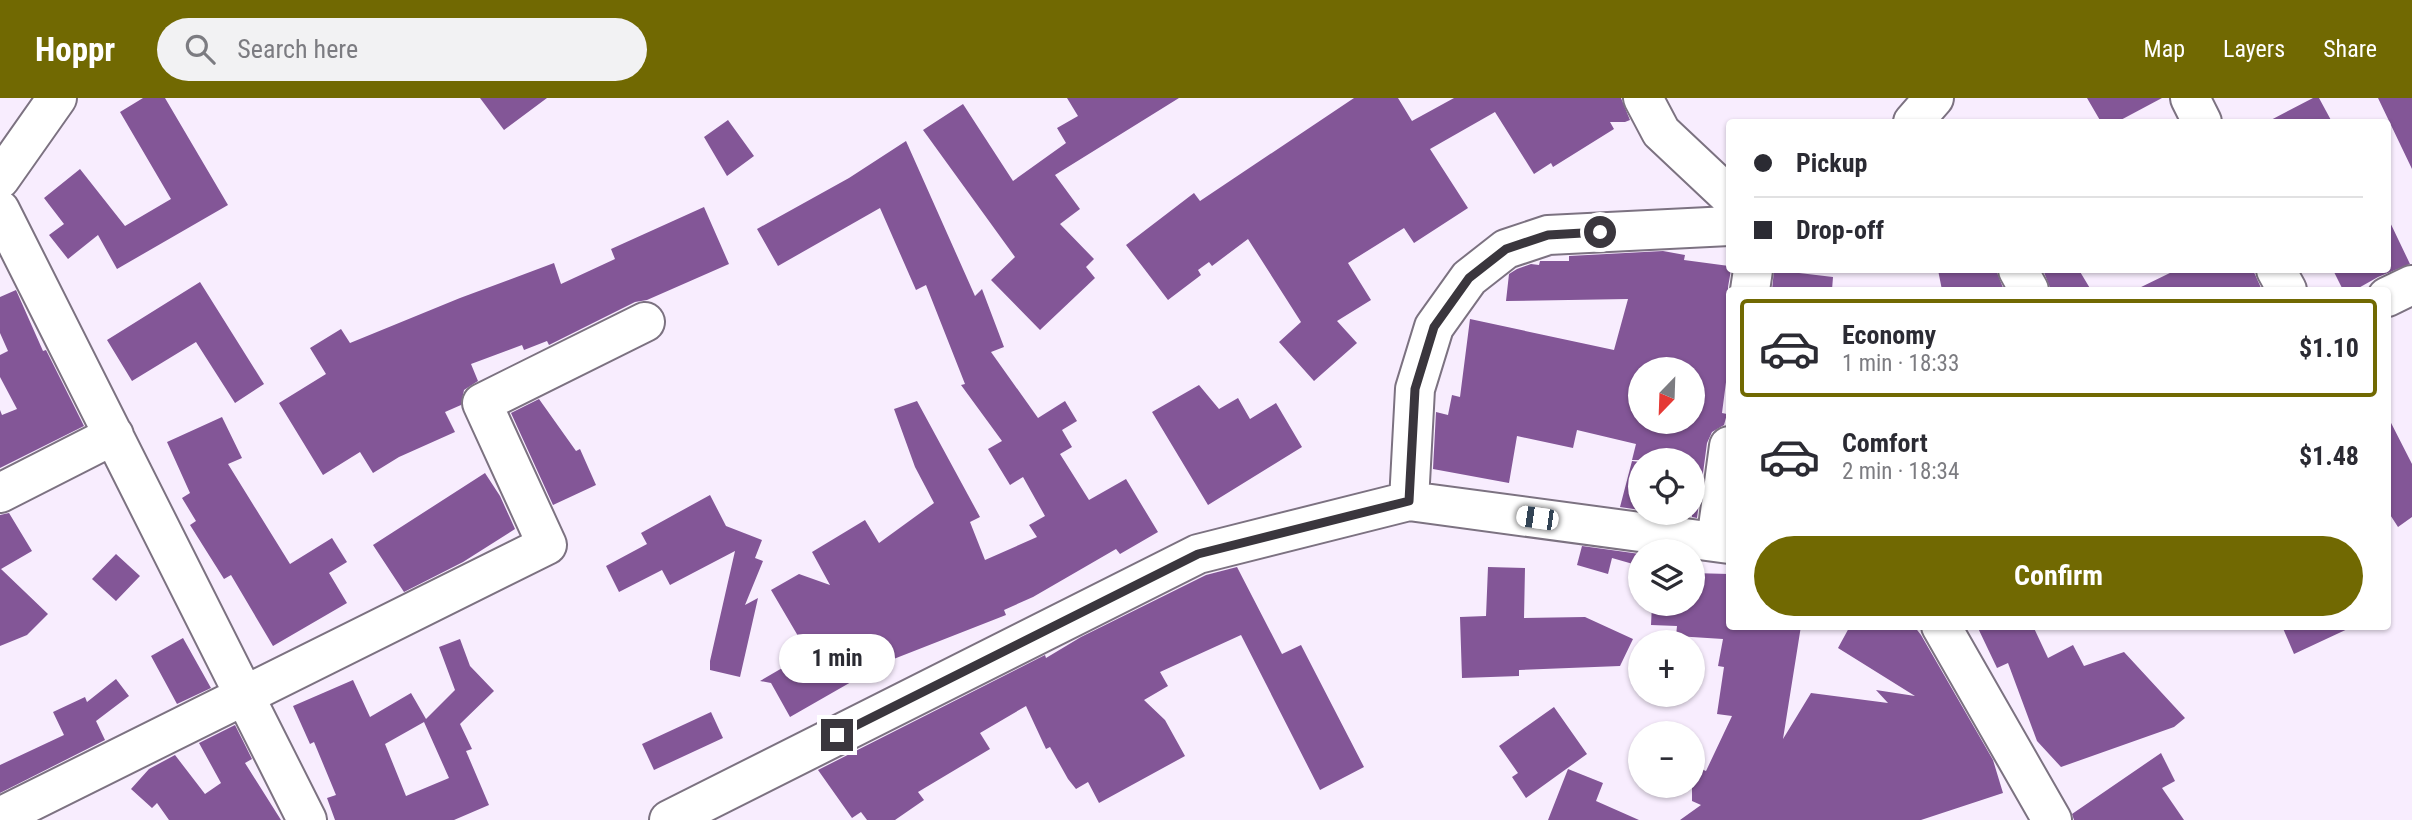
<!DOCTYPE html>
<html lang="en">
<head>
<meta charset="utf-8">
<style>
  body { margin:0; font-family:"Roboto Condensed",sans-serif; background:#f2f2f3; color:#2b2b33; height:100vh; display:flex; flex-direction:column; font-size:26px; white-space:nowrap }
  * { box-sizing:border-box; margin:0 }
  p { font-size:23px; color:#7c7c81 }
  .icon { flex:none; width:38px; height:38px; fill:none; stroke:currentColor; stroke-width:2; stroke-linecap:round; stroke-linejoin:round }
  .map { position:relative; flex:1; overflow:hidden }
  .side { position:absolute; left:1726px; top:189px; width:665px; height:343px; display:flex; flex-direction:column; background:#fff; border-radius:7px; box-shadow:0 2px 5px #0004 }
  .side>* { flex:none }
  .guide { position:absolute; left:1726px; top:21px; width:665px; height:154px; border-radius:7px; box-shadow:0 2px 5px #0004; display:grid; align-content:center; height:154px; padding:0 28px; background:#fff }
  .needle { width:46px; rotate:203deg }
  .tools { position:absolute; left:1628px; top:259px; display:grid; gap:14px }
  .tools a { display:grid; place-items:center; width:77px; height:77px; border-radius:50%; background:#fff; box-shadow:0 2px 5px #0004; font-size:35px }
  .end { position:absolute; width:32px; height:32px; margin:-16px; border:9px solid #3a363d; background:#fff; box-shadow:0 0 0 4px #fff }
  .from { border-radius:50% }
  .bubble { position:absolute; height:49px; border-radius:24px; background:#fff; box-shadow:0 2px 5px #0004; font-size:23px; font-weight:700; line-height:49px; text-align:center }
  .car { position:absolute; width:21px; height:42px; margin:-21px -10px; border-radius:9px; box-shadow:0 0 5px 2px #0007; background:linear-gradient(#fff 24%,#345 0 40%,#fff 0 76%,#345 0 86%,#fff 0) }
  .guide b { display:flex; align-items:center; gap:24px; height:66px; font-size:26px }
  .guide b+b { border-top:2px solid #e1e1e2 }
  .guide i { width:18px; height:18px; background:#2b2b33 }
  ul { padding:12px 0 0; list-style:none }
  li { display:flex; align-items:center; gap:21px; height:98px; margin:0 14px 10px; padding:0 14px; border:4px solid transparent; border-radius:7px }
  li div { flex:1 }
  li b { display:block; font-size:26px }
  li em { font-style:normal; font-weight:700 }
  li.selected { border-color:#716902 }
  li>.icon { width:63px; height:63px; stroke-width:1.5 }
  .cta { display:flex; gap:14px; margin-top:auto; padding:14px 28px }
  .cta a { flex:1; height:80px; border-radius:42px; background:#716902; color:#fff; font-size:28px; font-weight:700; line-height:80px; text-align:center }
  header { display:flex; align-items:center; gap:42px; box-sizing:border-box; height:98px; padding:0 35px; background:#716902; color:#fff }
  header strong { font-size:33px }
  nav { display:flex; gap:38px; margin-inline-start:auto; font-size:24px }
  .search { width:490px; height:63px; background:#f2f2f3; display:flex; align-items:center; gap:18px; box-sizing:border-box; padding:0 24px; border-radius:38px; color:#7c7c81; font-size:26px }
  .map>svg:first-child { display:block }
  .building { fill:#835697; fill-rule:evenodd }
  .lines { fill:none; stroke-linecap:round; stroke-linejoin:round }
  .minor-casing { stroke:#7c7281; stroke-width:42 }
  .minor { stroke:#fff; stroke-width:38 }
  .route { stroke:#3a363d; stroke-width:9 }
</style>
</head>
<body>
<header>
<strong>Hoppr</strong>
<div class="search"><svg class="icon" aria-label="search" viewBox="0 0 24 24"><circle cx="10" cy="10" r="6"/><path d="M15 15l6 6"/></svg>Search here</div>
<nav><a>Map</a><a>Layers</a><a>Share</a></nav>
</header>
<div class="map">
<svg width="2412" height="722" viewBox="0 0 2412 722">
  <rect width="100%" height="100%" fill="#f8edfe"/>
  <!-- building -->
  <path class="building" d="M143 0H165L228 107 117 171 98 137 68 161 49 137 64 126 44 100 80 71 125 128 171 101 120 14Z
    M480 0H547L504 32Z
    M1067 0H1179L1055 77 1080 111 1060 126 1094 161 1086 169 1095 180 1040 232 991 182 1015 159 923 32 963 6 1013 83 1066 45 1057 30 1078 18Z
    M1354 0H1398L1412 23 1454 0H1621L1630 22 1625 24H1610L1614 31 1553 69 1551 65 1534 76 1495 14 1430 51 1468 110 1414 145 1404 130 1348 165 1371 202 1337 223 1357 245 1314 283 1279 244 1301 224 1248 141 1212 168 1209 164 1198 172 1201 177 1168 202 1126 147 1194 95 1200 103Z
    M2087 0H2162L2117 24H2101Z
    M2313 0H2319L2332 24H2267Z
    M2378 0H2412V71Z
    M728 22 754 58 727 78 704 39Z
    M906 43 975 198 982 191 1004 249 991 254 1038 320 1065 303 1077 323 1062 332 1072 349 1060 356 1089 402 1126 381 1158 434 1120 456 1116 451 1033 499 1004 512 1006 517 886 564 790 619 771 585 760 583 808 555 771 492 799 476 830 487 812 454 865 422 879 445 934 405 915 369 894 311 917 303 980 419 970 424 985 462 1037 439 1029 427 1045 418 1023 379 1010 387 988 351 1002 343 961 287 965 286 926 187 916 192 880 110 778 168 757 131 849 80Z
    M704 109 729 166 647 202 635 204 549 247 547 243 524 252 522 247 471 266 478 283 464 292 461 307 445 314 455 334 399 359 373 375 360 354 323 377 279 305 326 276 310 250 341 231 350 245 460 200 554 165 561 186 615 161 611 151Z
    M2387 118 2410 166 2378 179 2355 192H2343L2333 172H2387Z
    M1663 153 1685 157 1684 162 1729 168 1731 172 1728 189 1729 261 1722 315 1727 316 1724 327 1712 334 1707 345 1697 420 1692 419V362H1632L1636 346 1577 332 1573 350 1517 338 1509 385 1433 371 1436 314 1448 317 1452 297 1460 299 1470 221 1614 252 1628 201 1506 203 1509 176 1517 171 1531 166 1539 167 1540 163H1569V158ZM1640 271H1692V324H1640Z
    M1774 172 1833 179 1832 192H1772Z
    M1938 172H1996L2004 192H1942Z
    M2043 172H2079L2091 192H2051Z
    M2176 172H2253L2262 192H2135Z
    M200 184 264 286 235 305 196 244 132 283 107 242Z
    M16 192 43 253 46 252 84 328 0 370V312L2 317 17 311 0 279V257L8 253 0 235V199Z
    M1199 287 1219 311 1238 300 1250 321 1276 305 1302 349 1208 407 1152 314Z
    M539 301 576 353 580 351 596 387 553 407 511 315Z
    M2387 317 2412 366V419L2398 429 2387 412Z
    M222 319 242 360 228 366 290 466 332 440 347 464 329 475 347 505 273 548 231 477 224 481 190 427 196 423 182 400 190 395 167 344Z
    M1632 363 1640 364V412L1620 409Z
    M485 375 500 398 515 431 463 464 404 494 373 447Z
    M710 397 726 428 762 442 755 460 763 463 745 507 758 500 740 579 710 572V563L735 453 670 487 662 472 619 494 606 468 647 446 641 435Z
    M9 415 32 453 1 471 48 516 27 537 0 548V417Z
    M1582 448 1640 456V468L1612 460 1608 476 1577 467Z
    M116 456 140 478 116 503 92 481Z
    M1237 469 1282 556 1301 547 1364 669 1320 692 1241 537 1160 574 1168 588 1144 602 1165 622 1185 658 1099 705 1088 684 1076 691 1068 681 1050 649 1046 651 1026 608 980 635 990 651 918 694 924 702 895 722H867L861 714 852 720 818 672 1045 557 1046 560 1081 539 1206 477Z
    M1488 469 1525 470 1524 520 1585 519 1633 541 1620 568 1519 572V578L1462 580 1460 519 1486 518Z
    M1692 475 1729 476V528H1801L1783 641 1811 595 1888 605 1876 592 1915 598 1838 550 1850 528H1914L1921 537 1993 662 2003 695 1921 722H1680L1701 707 1692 703V667L1706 673 1732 618 1717 616 1724 569 1718 568 1723 541 1676 538 1677 528 1651 527 1652 506H1692Z
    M1977 528H2033L2048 560 2073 547 2084 568 2124 554 2185 620 2174 629 2061 669 2037 643 2008 565 1997 570Z
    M2282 528H2354L2294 556Z
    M183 540 211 590 177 606 151 558Z
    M460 541 470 568 494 593 460 626 472 651 466 653 489 707 454 722H335L327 700 336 697 314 644 310 646 293 608 353 582 370 619 411 595 426 621 455 592 439 549ZM424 624 449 680 406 698 385 646Z
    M116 581 129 598 96 623 105 642 0 695V667L64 637 53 614 85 599 87 604Z
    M1554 609 1587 656 1526 700 1512 679 1518 675 1499 648Z
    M711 614 723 640 654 672 642 646Z
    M235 627 252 661 245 665 281 722H169L157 705 152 710 131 691 149 671 175 657 205 696 221 685 199 645Z
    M2161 655 2175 683 2162 690 2184 722H2074L2072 716Z
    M1568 671 1603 685 1596 703 1639 722H1548Z"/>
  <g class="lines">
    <!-- minor casing -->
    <g class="minor-casing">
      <path id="minor" d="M1643 0 1661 34 1729 98
        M2190 0 2202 24
        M1913 24 1934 0
        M0 81 57 0
        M0 112 307 722
        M2018 172 2029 192
        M2276 172 2287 192
        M1750 192 1753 172
        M2387 199 2412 187
        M0 395 114 337
        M1409 403 1415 291 1434 229 1469 180 1506 151 1548 137 1729 128
        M1716 444 1729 348
        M1941 528 2052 722
        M0 719 547 447 482 305 645 224
        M669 722 1198 456 1409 403 1729 446"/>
    </g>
    <!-- minor -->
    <use href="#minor" class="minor"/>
  </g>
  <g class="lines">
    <!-- route -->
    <path class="route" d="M837 637 1198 456 1409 403 1415 291 1434 229 1469 180 1506 151 1548 137 1600 134"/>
  </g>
</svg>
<div class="tools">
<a><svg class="needle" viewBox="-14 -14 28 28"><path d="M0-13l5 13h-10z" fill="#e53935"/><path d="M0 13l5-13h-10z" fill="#7c7c81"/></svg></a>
<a><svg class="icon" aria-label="locate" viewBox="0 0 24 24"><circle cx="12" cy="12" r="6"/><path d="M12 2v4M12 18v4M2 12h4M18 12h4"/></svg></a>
<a><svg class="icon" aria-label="layers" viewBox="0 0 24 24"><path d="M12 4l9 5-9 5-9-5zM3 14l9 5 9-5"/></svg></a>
<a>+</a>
<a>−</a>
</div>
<i class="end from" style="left:1600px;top:134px"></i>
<i class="end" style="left:837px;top:637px"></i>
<div class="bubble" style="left:779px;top:536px;width:116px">1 min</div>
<i class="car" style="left:1537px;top:420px;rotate:278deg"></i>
<div class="guide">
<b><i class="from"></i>Pickup</b>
<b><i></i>Drop-off</b>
</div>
<section class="side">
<ul>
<li class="selected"><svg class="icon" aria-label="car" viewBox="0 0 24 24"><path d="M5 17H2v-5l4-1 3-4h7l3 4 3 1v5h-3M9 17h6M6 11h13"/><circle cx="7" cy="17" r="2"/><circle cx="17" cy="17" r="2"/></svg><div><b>Economy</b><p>1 min · 18:33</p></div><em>$1.10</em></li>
<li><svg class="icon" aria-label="car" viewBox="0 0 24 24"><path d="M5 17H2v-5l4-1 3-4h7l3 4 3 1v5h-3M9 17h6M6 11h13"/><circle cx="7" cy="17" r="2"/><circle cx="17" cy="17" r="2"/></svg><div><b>Comfort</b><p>2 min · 18:34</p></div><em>$1.48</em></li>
</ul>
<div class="cta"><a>Confirm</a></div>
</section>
</div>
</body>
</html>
